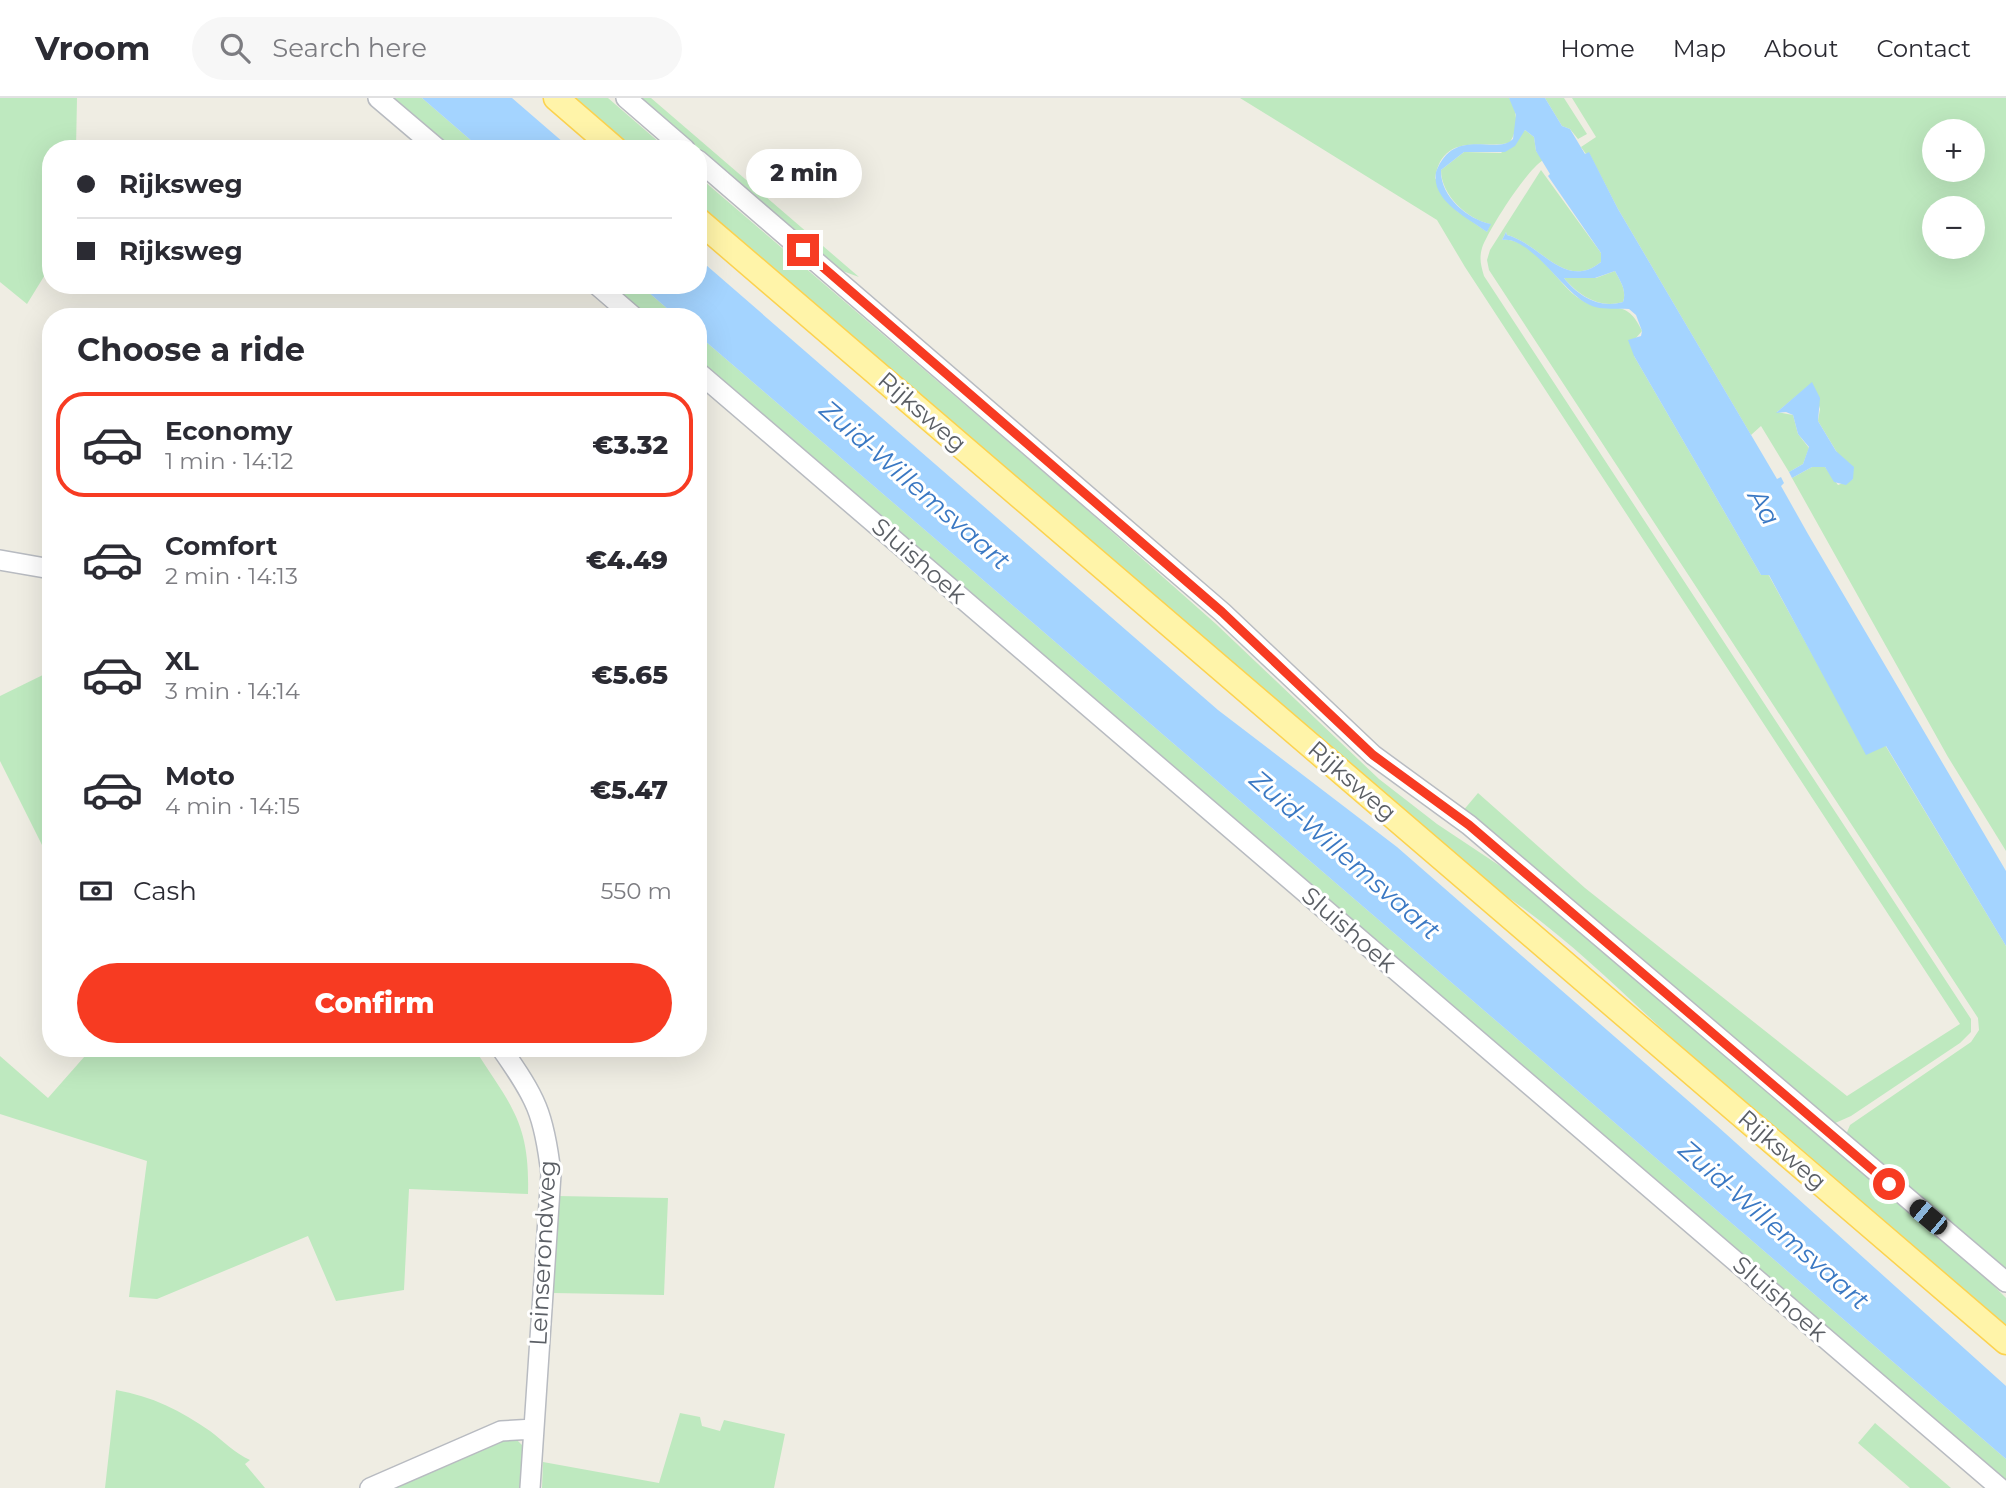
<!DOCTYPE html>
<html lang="en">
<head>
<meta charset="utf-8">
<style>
  body { margin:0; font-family:Montserrat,sans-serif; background:#f7f7f7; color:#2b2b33; height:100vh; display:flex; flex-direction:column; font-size:26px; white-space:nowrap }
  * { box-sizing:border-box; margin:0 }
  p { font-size:23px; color:#7c7c81 }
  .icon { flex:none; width:38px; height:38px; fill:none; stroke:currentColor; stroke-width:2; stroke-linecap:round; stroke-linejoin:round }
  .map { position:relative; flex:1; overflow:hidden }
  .panel { position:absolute; left:42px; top:210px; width:665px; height:749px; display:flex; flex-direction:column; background:#fff; border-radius:28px; box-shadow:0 7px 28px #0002 }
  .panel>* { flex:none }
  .hud { position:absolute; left:42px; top:42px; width:665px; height:154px; border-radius:28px; box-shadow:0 7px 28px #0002; display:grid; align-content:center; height:154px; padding:0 35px; background:#fff }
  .tools { position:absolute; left:1922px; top:21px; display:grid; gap:14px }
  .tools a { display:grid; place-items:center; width:63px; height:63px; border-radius:50%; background:#fff; box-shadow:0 7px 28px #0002; font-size:35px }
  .end { position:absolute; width:32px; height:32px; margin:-16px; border:9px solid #f73b22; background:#fff; box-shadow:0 0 0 4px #fff }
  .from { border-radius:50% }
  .bubble { position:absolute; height:49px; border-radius:24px; background:#fff; box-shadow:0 7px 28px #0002; font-size:23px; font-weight:800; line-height:49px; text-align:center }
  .car { position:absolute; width:21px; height:42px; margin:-21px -10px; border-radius:9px; box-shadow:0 0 5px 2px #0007; background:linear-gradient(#222 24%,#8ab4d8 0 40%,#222 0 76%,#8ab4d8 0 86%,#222 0) }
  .hud b { display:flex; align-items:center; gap:24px; height:66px; font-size:26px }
  .hud b+b { border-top:2px solid #e1e1e2 }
  .hud i { width:18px; height:18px; background:#2b2b33 }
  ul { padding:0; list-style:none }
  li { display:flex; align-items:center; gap:21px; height:105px; margin:0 14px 10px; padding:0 21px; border:4px solid transparent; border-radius:28px }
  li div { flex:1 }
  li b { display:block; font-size:26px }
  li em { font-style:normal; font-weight:800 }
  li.current { border-color:#f73b22 }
  li>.icon { width:63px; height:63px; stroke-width:1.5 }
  h2 { padding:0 35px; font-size:32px; line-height:84px }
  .pay { display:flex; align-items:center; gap:18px; height:77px; padding:0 35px; font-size:26px }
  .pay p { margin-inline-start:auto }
  .action { display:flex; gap:14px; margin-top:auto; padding:14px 35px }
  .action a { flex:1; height:80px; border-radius:42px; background:#f73b22; color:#fff; font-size:28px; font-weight:800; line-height:80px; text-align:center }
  header { display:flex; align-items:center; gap:42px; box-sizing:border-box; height:98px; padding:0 35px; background:#fff; border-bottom:2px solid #e1e1e2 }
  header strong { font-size:33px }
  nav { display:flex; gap:38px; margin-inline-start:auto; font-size:24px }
  .search { width:490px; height:63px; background:#f7f7f7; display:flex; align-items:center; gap:18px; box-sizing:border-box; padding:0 24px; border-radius:38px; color:#7c7c81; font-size:26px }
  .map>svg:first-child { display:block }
  .green { fill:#bee9bf; fill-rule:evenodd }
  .water { fill:#a4d4ff; fill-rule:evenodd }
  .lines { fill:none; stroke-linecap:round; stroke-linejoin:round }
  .minor-casing { stroke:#b8bbc1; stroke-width:22 }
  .major-casing { stroke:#fcd24f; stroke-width:27 }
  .minor { stroke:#fff; stroke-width:19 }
  .major { stroke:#fff4a9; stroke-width:24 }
  .route { stroke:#f73b22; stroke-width:9 }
  .labels { text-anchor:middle; stroke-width:6; stroke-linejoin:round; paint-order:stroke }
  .street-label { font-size:24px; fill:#5b5f65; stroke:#fff }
  .water-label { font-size:26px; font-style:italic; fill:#3a78c3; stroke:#fff }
</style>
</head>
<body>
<header>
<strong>Vroom</strong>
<div class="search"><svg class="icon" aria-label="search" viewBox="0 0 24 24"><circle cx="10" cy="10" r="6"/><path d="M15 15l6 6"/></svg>Search here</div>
<nav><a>Home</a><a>Map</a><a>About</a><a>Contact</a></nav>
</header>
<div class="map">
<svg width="2006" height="1390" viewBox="0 0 2006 1390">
  <rect width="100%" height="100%" fill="#efede3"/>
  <!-- green -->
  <path class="green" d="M0 0H77L76 51H51V167L27 206 0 184Z
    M393 0H422L481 51H452Z
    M567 0H608L667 51H626Z
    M631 0H651L859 179 837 171 698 59V51H689Z
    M1240 0H1509C1518 13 1519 32 1509 45 1481 51 1443 34 1435 80L1457 113 1487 134 1490 126C1467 121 1441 97 1441 72L1464 54 1501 55 1525 32 1534 39 1536 53 1543 62C1526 73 1489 131 1482 150 1479 160 1481 168 1484 178L1971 921V934L1960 945 1851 1018 1833 1026 1462 714 1478 695 1585 790 1847 998 1960 926 1465 169 1437 122Z
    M1545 0H1564L1587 36 1578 41 1570 31 1562 28Z
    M1572 0H2006V753L1948 659 1792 380 1812 369H1825L1838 387 1853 381 1818 323 1820 311 1812 285 1777 314 1793 317 1798 336 1809 350 1803 366 1789 374 1761 328 1751 337 1618 111 1589 55 1586 56 1581 49 1596 39ZM1934 33H1972V72H1934ZM1934 110H1972V149H1934Z
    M1541 72 1601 155V164C1565 193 1541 146 1507 137L1506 134 1502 142C1531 138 1556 184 1577 199 1605 220 1625 194 1642 233L1636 240 1634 258 1761 477 1768 476 1867 656 1885 647 2006 848V1189L1845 1039 1850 1027 1971 944 1979 932 1978 920 1489 172 1487 162 1490 152Z
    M698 78 1076 402 1216 526 1379 681 1437 726 1542 796 1975 1169 2006 1200V1229C1901 1139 1796 1050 1693 959 1627 901 1574 843 1500 794L698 113Z
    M1615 173C1620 183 1627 192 1623 204 1600 211 1579 198 1564 180H1596Z
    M611 187H640L677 219H647Z
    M698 237 2006 1361V1388L698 263Z
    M51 573V763H50L0 663V598Z
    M92 950H474C511 1008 530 1024 528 1096L409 1091 404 1192 336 1203 308 1138 157 1201 129 1199 147 1063 0 1016V958L48 1000Z
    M557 1098 668 1100 664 1197 553 1195Z
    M116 1292C152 1298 181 1313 210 1333 223 1343 235 1355 250 1362L245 1366 265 1390H105Z
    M680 1315 700 1319 702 1328 720 1333 724 1322 785 1336 774 1390H542L543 1364 659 1385Z
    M1875 1325 1951 1390H1910L1858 1345Z
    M516 1341 523 1348V1390H390L485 1344Z"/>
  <!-- water -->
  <path class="water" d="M422 0H512L571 51H481Z
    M1509 0H1545L1562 28 1570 31 1585 56 1589 54 1618 111 1777 381 1781 379 1784 385 1781 388 1808 436 2006 773V848L1886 648 1866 657 1769 477H1761L1634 258 1628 242 1641 238 1642 233 1636 217 1629 211C1614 210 1599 213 1586 205 1562 192 1529 137 1502 142L1506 134 1507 137C1541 146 1565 193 1601 164V155L1548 78 1550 76 1536 53 1534 39 1525 32 1515 48 1505 54H1464L1441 72C1440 98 1467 121 1491 126L1487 134C1467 119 1431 103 1436 74 1454 27 1496 58 1513 41L1516 17ZM1615 173C1620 183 1627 192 1623 204 1599 211 1578 198 1564 180H1595Z
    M698 160 1218 612 1397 749 1716 1027 2006 1288V1361L698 237V219H677L640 187H698Z
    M1812 284 1820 300 1818 323 1836 353 1854 369 1853 381 1846 387 1834 384 1825 369H1812L1792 380 1789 374 1803 366 1809 349 1798 336 1793 317 1786 314 1776 315Z"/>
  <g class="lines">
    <!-- minor casing -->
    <g class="minor-casing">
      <path id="minor" d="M378 0 438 51
        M626 0 685 51
        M698 62 1222 514 1373 657 1469 727 2006 1184
        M597 187 634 219
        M698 274 2000 1390
        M0 462 51 471
        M501 950C536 1000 544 1015 551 1076L530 1390
        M370 1390 501 1333 534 1331"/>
    </g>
    <!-- major casing -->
    <g class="major-casing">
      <path id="major" d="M556 0 615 51
        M698 122 2006 1244"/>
    </g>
    <!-- minor -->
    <use href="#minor" class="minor"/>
    <!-- major -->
    <use href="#major" class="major"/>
  </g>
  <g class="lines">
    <!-- route -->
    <path class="route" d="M803 152 1222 514 1373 657 1469 727 1889 1086"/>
  </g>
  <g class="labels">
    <!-- street labels -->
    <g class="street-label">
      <text transform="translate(922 314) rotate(41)" y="8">Rijksweg</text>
      <text transform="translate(919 463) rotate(41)" y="8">Sluishoek</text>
      <text transform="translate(1352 683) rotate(41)" y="8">Rijksweg</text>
      <text transform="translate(1349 832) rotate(41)" y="8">Sluishoek</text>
      <text transform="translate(1782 1052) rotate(41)" y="8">Rijksweg</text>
      <text transform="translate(543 1155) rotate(-87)" y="8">Leinserondweg</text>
      <text transform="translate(1780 1201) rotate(41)" y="8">Sluishoek</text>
    </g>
    <!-- water labels -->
    <g class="water-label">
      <text transform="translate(915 387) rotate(41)" y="9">Zuid-Willemsvaart</text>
      <text transform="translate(1764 409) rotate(60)" y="9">Aa</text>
      <text transform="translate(1345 757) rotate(41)" y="9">Zuid-Willemsvaart</text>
      <text transform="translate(1774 1127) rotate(41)" y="9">Zuid-Willemsvaart</text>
    </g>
  </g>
</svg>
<div class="tools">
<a>+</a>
<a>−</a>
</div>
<i class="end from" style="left:1889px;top:1086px"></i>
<i class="end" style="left:803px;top:152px"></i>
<div class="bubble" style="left:746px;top:51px;width:116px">2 min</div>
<i class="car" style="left:1928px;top:1119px;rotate:310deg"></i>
<div class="hud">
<b><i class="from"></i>Rijksweg</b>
<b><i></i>Rijksweg</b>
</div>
<section class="panel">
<h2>Choose a ride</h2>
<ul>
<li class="current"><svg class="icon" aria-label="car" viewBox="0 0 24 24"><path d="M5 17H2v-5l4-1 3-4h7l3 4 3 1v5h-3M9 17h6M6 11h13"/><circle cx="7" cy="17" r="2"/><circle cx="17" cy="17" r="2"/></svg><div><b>Economy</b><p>1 min · 14:12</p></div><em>€3.32</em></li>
<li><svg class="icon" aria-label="car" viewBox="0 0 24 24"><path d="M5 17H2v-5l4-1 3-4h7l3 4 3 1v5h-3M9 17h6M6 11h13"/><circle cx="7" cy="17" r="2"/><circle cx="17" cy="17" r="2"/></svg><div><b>Comfort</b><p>2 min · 14:13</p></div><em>€4.49</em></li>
<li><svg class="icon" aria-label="car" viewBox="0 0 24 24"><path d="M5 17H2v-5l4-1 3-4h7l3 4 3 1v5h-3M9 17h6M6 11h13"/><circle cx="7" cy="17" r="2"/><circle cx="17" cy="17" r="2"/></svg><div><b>XL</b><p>3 min · 14:14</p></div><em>€5.65</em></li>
<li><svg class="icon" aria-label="car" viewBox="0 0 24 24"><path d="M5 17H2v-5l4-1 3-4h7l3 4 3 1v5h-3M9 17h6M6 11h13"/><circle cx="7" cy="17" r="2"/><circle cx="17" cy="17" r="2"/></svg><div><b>Moto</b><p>4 min · 14:15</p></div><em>€5.47</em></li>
</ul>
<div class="pay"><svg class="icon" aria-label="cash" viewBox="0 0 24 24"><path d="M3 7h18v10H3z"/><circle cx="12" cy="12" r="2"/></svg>Cash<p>550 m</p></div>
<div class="action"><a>Confirm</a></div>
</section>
</div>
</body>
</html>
